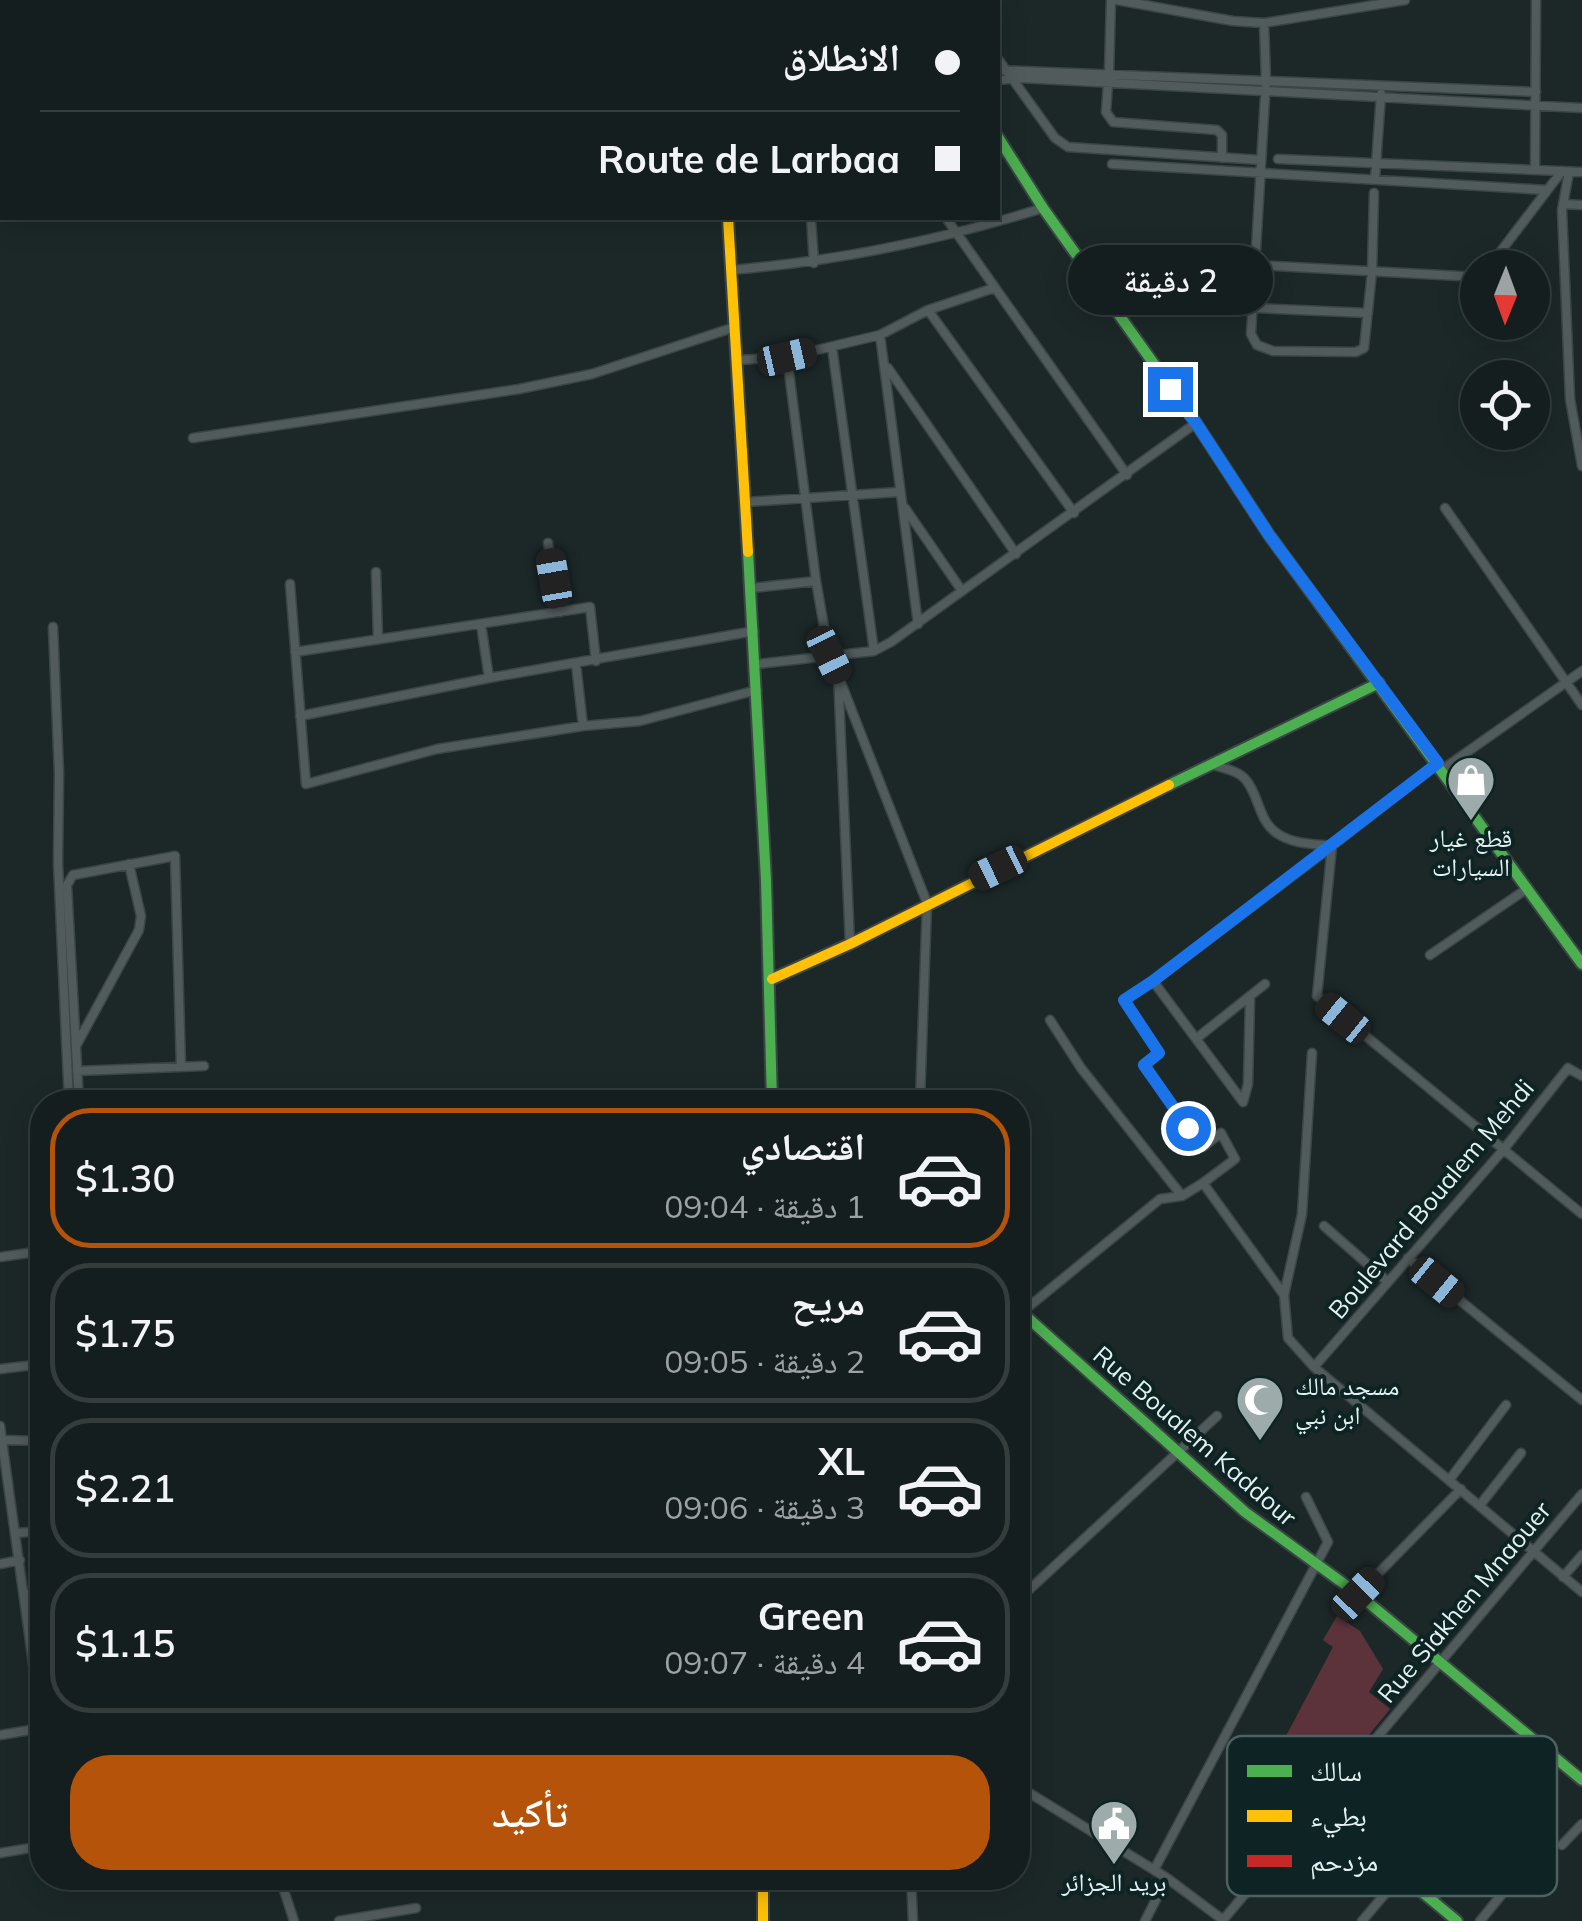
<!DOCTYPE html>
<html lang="ar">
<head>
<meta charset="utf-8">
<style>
  body { margin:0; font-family:Mulish,"Noto Naskh Arabic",sans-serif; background:#1e2727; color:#f1f3f6; direction:rtl; height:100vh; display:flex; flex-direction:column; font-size:38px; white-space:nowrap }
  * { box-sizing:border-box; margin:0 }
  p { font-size:32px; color:#9da2a4 }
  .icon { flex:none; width:55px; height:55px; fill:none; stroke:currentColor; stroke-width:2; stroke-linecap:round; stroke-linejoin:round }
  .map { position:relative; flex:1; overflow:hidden; direction:ltr }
  .panel { position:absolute; left:30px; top:1090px; width:1000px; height:800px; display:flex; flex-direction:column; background:#151e1e; border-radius:40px; box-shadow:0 5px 25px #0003,0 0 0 2px #343c3c; direction:rtl }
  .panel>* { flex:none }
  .top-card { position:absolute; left:0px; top:0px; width:1000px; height:220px; box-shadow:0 5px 25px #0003,0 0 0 2px #343c3c; direction:rtl; display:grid; align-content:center; height:220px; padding:0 40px; background:#151e1e }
  .needle { width:65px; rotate:181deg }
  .fabs { position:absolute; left:1460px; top:250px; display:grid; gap:20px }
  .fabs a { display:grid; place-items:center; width:90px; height:90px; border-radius:50%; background:#151e1e; box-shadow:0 5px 25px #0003,0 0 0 2px #343c3c; font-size:50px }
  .end { position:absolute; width:45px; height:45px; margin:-22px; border:12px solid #1a73e8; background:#fff; box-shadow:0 0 0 5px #fff }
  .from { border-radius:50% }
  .bubble { position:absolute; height:70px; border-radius:35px; background:#151e1e; box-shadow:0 5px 25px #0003,0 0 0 2px #343c3c; font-size:32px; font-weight:600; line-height:70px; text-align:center; direction:rtl }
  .car { position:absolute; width:30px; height:60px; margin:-30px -15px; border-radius:12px; box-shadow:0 0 8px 2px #0007; background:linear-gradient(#222 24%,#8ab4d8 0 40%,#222 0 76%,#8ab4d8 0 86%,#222 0) }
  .top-card b { display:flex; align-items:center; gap:35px; height:95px; font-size:38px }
  .top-card b+b { border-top:2px solid #343c3c }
  .top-card i { width:25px; height:25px; background:#f1f3f6 }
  ul { padding:18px 0 0; list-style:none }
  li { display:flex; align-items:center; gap:30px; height:140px; margin:0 20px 15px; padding:0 20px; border:5px solid #343c3c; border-radius:40px }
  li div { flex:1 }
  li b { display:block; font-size:38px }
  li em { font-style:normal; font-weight:600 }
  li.current { border-color:#b45309 }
  li>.icon { width:90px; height:90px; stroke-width:1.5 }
  .primary-button { display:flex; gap:20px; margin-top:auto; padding:20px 40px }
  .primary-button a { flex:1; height:115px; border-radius:40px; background:#b45309; color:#fff; font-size:40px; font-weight:600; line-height:115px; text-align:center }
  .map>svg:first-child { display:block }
  .garden { fill:#5d333b }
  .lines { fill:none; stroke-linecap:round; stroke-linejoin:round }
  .street-casing { stroke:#3b4545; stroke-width:11 }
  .fast-casing { stroke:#3b4545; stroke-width:14 }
  .slow-casing { stroke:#3b4545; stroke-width:14 }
  .jam-casing { stroke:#3b4545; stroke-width:14 }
  .street { stroke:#525b5b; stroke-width:8 }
  .fast { stroke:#4caf50; stroke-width:10 }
  .slow { stroke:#ffc107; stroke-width:10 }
  .jam { stroke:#c62828; stroke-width:10 }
  .route { stroke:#1a73e8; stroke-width:12 }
  .labels { text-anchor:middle; stroke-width:8; stroke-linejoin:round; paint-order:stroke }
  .poi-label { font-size:25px; fill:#e4f1f1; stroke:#0d2324 }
  .street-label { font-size:25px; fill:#e4f1f1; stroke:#0d2324 }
  .key { fill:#0d2324; stroke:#4e6162; stroke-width:2.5 }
  .key-label { font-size:28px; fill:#e4f1f1 }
</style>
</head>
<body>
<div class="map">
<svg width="1582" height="1921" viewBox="0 0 1582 1921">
  <rect width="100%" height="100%" fill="#1c2828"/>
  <!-- garden -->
  <path class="garden" d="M1337 1616 1360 1631 1383 1669 1369 1692 1390 1709 1338 1773 1286 1736 1333 1647 1323 1640Z"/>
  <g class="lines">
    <!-- street casing -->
    <g class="street-casing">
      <path id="street" d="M792 0 793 2
        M845 0 847 2
        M967 0V2
        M1117 0 1233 21 1264 23 1405 0
        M915 2 919 0
        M1264 23 1266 80 1251 334 1257 345 1273 351 1356 352 1364 348 1372 272 1374 193
        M998 59 1055 138 1068 147 1261 160
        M998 70 1536 92
        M1109 72 1111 0
        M998 80 1021 78 1582 108
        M1108 83 1106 112 1113 122 1217 130 1222 135V158
        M1278 159 1582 172
        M1112 164 1547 190
        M1535 170 1536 0
        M1569 172 1562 210 1570 399 1582 466
        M1375 179 1381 94
        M1563 204 1582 205
        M811 218 814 263
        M946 218 1127 475
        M1255 265 1478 277
        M1488 268 1562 171
        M731 270C838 261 941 240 1043 208
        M1253 308 1368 313
        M928 310 1074 513
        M880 335 918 624
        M832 347 874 651
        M787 357 816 581 829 655 838 674 850 944
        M738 360 787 357 880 335 928 310 994 288
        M888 368 1016 554
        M193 438 519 389 592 374 735 327
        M746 502 898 492
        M905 508 962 591
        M1445 508 1582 705
        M548 543 560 612
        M376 572 378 639
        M290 584 306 784 437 749 583 726 640 721 757 690
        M752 588 816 581
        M481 624 489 678
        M53 627 59 773 58 863 69 1102
        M295 652 590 607 596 661
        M576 664 583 726
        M757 664 874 651 891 642 1196 423
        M841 683 927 903 920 1102
        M300 716 489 678 754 631
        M1210 764C1222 768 1238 770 1246 780 1260 797 1258 821 1278 834 1293 844 1314 844 1332 846L1438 763
        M1443 769 1582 671
        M1332 846 1317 996 1582 1214
        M1430 955 1528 888
        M1153 981 1243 1102 1248 1084 1250 998
        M1050 1020 1081 1068 1182 1196
        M1197 1038 1265 984
        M76 1046 139 930 141 916 129 864
        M1312 1053 1302 1214 1284 1295 1288 1338 1314 1367 1582 1592
        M77 1071 204 1066
        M772 1089 788 1102
        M79 1102 67 885 73 875 175 856 181 1067
        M1203 1183 1235 1159 1221 1133 1203 1147 1143 1065 1159 1053 1124 1000 1153 981 1332 846
        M1324 1226 1388 1282
        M0 1257 42 1251
        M1408 1258 1582 1400
        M1021 1313 1160 1199 1182 1196 1203 1183 1284 1295
        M1314 1367 1504 1149 1568 1068 1582 1076
        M0 1369 42 1364
        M0 1426 42 1728
        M4 1440 42 1441
        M1450 1479 1506 1405
        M1480 1505 1521 1453
        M16 1533 42 1531
        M0 1564 20 1560
        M1563 1577 1582 1555
        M1358 1594 1461 1489
        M25 1595 42 1592
        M1018 1600 1217 1416
        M0 1735 42 1728
        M1018 1786 1167 1878 1223 1920
        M1562 1845 1582 1824
        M0 1853 42 1846
        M1154 1870 1328 1542 1306 1497
        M280 1878 294 1921
        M911 1878 913 1921
        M562 1879 568 1878
        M1432 1900 1553 1757
        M1223 1920 1582 1494
        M339 1921 416 1908
        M1145 1921 1167 1878
        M1362 1921 1401 1875
        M1480 1921 1521 1871"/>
    </g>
    <!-- fast casing -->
    <g class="fast-casing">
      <path id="fast" d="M901 0 902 2
        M998 137 1043 208 1196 423 1269 535 1582 964
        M748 552 766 880 772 1102
        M1169 785 1379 683
        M1018 1309 1245 1512 1358 1594 1582 1780
        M1317 1805 1457 1921"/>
    </g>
    <!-- slow casing -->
    <g class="slow-casing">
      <path id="slow" d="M728 218 748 552
        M772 979 850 944 1169 785
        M763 1878V1921"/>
    </g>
    <!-- jam casing -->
    <g class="jam-casing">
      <path id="jam" d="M716 0V2"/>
    </g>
    <!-- street -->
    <use href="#street" class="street"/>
    <!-- fast -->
    <use href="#fast" class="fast"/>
    <!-- slow -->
    <use href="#slow" class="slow"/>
    <!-- jam -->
    <use href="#jam" class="jam"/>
  </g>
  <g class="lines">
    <!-- route -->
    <path class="route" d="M1170 389 1196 423 1269 535 1438 763 1153 981 1124 1000 1159 1053 1144 1065 1188 1128"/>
  </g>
  <!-- icons -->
  <defs>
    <g id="shop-pin" transform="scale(2.5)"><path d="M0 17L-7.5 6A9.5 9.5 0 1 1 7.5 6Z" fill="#9eabab" stroke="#0d2324"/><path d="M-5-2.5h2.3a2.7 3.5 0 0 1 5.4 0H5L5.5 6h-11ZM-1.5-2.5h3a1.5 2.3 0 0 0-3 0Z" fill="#fff"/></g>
    <g id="mosque-pin" transform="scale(2.5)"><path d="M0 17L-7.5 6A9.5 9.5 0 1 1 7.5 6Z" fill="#9eabab" stroke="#0d2324"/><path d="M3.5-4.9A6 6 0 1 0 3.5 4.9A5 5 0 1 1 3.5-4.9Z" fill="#fff"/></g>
    <g id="civic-pin" transform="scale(2.5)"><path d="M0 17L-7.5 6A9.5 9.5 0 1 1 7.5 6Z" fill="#9eabab" stroke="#0d2324"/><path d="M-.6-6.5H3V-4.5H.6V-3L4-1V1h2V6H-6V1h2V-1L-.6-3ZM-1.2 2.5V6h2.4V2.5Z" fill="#fff"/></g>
  </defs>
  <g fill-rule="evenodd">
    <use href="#shop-pin" x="1471" y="780"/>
    <use href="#mosque-pin" x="1260" y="1400"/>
    <use href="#civic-pin" x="1114" y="1824"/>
  </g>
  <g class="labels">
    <!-- poi labels -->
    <g class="poi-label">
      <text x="1471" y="847">قطع غيار<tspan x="1471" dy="29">السيارات</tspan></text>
      <text x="1295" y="1395" text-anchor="start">مسجد مالك<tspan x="1295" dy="29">ابن نبي</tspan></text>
      <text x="1114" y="1891">بريد الجزائر</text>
    </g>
    <!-- street labels -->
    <g class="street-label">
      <text transform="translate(1431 1199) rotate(-50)" y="9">Boulevard Boualem Mehdi</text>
      <text transform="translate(1195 1436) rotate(41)" y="9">Rue Boualem Kaddour</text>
      <text transform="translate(1464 1602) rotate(-50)" y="9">Rue Siakhen Mnaouer</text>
    </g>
  </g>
  <!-- legend -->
  <rect x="1227" y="1736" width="330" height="160" rx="15" class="key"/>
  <rect x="1247" y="1765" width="45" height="12" fill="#4caf50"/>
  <rect x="1247" y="1810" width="45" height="12" fill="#ffc107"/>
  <rect x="1247" y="1855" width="45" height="12" fill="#c62828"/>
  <g class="key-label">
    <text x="1310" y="1781">سالك</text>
    <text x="1310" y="1826">بطيء</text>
    <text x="1310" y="1871">مزدحم</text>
  </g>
</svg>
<div class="fabs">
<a><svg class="needle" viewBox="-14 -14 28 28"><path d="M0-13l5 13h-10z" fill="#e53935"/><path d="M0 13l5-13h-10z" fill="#9da2a4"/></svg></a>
<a><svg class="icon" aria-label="locate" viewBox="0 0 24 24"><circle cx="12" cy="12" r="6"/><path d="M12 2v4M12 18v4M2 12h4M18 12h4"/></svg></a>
</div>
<i class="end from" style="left:1188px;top:1128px"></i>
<i class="end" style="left:1170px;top:389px"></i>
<div class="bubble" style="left:1068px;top:245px;width:205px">2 دقيقة</div>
<i class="car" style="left:787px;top:357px;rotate:77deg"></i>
<i class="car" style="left:554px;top:578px;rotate:350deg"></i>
<i class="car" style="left:829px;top:655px;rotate:154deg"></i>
<i class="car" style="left:998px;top:868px;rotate:244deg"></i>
<i class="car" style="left:1343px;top:1018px;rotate:309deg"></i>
<i class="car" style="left:1437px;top:1282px;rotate:129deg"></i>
<i class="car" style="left:1358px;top:1594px;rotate:44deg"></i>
<div class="top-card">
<b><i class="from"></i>الانطلاق</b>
<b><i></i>Route de Larbaa</b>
</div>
<section class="panel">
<ul>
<li class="current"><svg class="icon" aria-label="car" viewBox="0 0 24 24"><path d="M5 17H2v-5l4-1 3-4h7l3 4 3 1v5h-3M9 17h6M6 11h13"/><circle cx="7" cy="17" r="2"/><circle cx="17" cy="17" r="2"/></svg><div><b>اقتصادي</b><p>1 دقيقة · 09:04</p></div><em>$1.30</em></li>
<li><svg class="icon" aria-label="car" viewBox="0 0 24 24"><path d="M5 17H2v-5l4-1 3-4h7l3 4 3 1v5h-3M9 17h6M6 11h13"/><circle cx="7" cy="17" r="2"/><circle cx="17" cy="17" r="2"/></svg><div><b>مريح</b><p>2 دقيقة · 09:05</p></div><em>$1.75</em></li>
<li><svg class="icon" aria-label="car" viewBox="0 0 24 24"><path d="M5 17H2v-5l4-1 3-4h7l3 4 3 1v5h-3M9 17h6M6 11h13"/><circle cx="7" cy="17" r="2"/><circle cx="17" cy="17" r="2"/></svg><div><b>XL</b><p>3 دقيقة · 09:06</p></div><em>$2.21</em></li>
<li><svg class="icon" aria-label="car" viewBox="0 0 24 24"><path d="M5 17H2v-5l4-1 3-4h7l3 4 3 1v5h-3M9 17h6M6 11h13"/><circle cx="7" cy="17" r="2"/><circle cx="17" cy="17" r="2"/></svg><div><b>Green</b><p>4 دقيقة · 09:07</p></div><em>$1.15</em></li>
</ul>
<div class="primary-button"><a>تأكيد</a></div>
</section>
</div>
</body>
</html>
